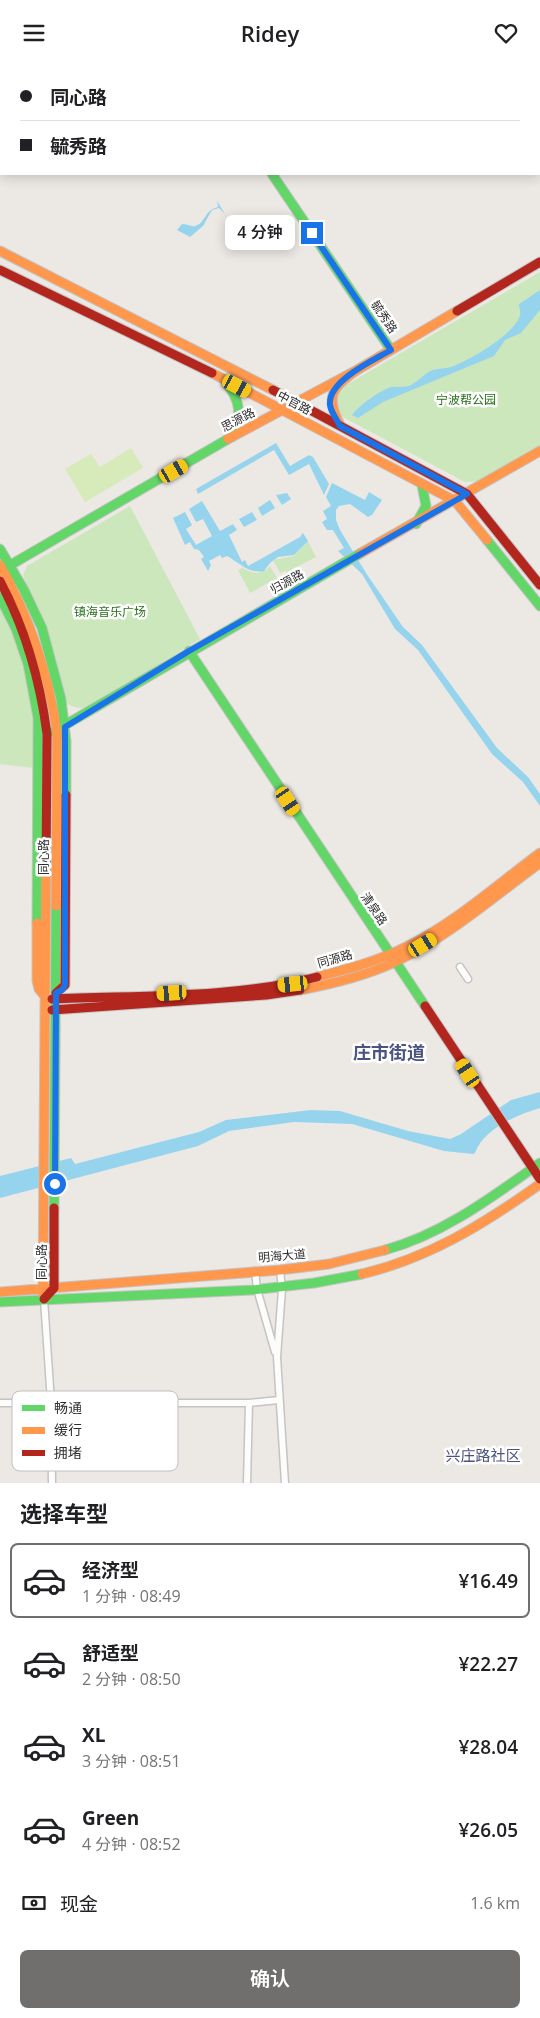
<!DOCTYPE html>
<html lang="zh">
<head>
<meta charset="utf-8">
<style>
  body { margin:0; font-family:"Open Sans","Noto Sans SC",sans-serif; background:#f6f6f6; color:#202124; height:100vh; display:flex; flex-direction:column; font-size:19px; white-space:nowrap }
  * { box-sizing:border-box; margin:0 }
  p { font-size:16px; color:#757577 }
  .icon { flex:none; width:28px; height:28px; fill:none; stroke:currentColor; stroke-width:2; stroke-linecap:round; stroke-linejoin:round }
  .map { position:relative; height:1418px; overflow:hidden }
  .sheet { display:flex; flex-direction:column; background:#fff; flex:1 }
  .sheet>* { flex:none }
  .banner { position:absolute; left:0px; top:0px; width:540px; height:110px; box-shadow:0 2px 12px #0003; display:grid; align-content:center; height:110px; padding:0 20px; background:#fff }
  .end { position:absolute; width:22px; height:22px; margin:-11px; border:6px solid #1a73e8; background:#fff; box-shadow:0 0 0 2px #fff }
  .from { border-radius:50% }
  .bubble { position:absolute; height:35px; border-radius:8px; background:#fff; box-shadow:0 2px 12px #0003; font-size:16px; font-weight:600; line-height:35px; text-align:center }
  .car { position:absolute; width:15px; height:30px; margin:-15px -8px; border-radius:6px; box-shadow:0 0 4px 1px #0007; background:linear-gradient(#f5c518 24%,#345 0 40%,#f5c518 0 76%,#345 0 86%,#f5c518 0) }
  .banner b { display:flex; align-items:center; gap:18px; height:48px; font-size:19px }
  .banner b+b { border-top:1px solid #e0e0e0 }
  .banner i { width:12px; height:12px; background:#202124 }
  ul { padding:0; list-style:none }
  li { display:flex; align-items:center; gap:15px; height:75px; margin:0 10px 8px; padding:0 10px; border:2px solid transparent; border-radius:8px }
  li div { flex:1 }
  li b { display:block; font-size:19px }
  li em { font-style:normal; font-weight:600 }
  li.selected { border-color:#706f6e }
  li>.icon { width:45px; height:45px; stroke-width:1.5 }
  h2 { padding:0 20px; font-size:22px; line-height:60px }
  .pay { display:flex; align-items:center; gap:12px; height:55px; padding:0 20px; font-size:19px }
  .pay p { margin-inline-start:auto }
  .action { display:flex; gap:10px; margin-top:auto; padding:10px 20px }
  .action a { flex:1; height:58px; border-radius:8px; background:#706f6e; color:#fff; font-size:20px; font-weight:600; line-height:58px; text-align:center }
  header { display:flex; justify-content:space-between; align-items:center; height:65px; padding:0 20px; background:#fff; font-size:22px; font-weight:600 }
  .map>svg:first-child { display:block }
  .green { fill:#cce7bc }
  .pitch { fill:#d7ebba }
  .water { fill:#96d4ee }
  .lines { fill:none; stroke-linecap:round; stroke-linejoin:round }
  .street-casing { stroke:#c5c4c5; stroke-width:9 }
  .fast-casing { stroke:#c5c4c5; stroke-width:11 }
  .slow-casing { stroke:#c5c4c5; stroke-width:11 }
  .jam-casing { stroke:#c5c4c5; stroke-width:11 }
  .street { stroke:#fcfcfb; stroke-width:6 }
  .fast { stroke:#63d668; stroke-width:9 }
  .slow { stroke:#ff974d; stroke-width:9 }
  .jam { stroke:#b3261e; stroke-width:9 }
  .route { stroke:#1a73e8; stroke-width:6 }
  .labels { text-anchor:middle; stroke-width:5; stroke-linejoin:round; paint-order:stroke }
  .street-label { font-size:12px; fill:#2e2e2e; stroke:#fff }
  .park-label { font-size:12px; fill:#277019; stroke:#fff }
  .quarter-label { font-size:15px; fill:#4b5381; stroke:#fff }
  .district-label { font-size:18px; font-weight:bold; fill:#4b5381; stroke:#fff }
  .key { fill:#fff; stroke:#c0c0c0; stroke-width:1 }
  .key-label { font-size:14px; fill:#2e2e2e }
</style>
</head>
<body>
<header><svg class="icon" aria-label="menu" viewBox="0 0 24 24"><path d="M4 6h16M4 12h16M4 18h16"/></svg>Ridey<svg class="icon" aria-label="heart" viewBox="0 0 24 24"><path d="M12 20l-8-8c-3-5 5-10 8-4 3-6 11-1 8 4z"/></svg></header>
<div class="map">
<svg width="540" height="1418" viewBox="0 0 540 1418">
  <rect width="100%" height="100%" fill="#ece8e4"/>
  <!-- green -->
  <path class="green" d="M540 207V381L482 416 465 417 343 352 336 344 333 335 341 323Z
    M130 441 200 574 88 642C79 644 73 643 65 637L23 510 27 501Z
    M308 476 316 492 287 507 285 506 280 508 273 495 294 491Z
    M270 501 277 513 250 528 238 505 242 503C253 509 262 510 270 501Z
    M0 539C8 556 17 574 23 592 34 627 37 667 34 703L0 699Z"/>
  <!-- pitch -->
  <path class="pitch" d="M131 383 143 403 85 437 65 404 91 389 100 402Z"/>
  <!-- water -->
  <path class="water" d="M217 136 225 149 219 143 212 145 203 161 190 172 177 165 182 159C187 159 191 162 195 161 206 158 204 145 218 142Z
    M540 225V245L521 268 505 275 494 291 383 337 358 353 352 350C358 341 382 324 392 322 399 321 404 323 411 320 419 316 424 308 433 305 439 303 445 304 451 302 470 295 515 269 520 250 521 246 519 243 519 239Z
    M276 378 290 401 309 390 313 392 329 419 324 430 309 399 289 410 274 385 198 429 196 424Z
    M332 418 365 435 369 427 382 435 372 450 368 452 350 439 339 441 336 445V455L340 465 366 508 403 562 422 580 497 683 528 712 540 729V741L523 717 492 689 418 585 395 564 362 509 338 486 344 483 333 465H327L322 457 327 454 323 446 331 441 326 432Z
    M287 428 291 434 282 440 276 430Z
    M270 435 275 443 262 451 258 443Z
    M202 436 220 466 233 459 237 465 229 470 242 497 245 495 248 501 300 472 303 468 308 476 294 490 278 492 270 498 264 506C248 509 240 498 227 491L222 493 220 490 209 496 211 500 208 506 201 494 204 492 199 485 194 484 190 477 185 480 173 453 185 447 192 460 186 464 196 480 212 471 203 454 196 457 189 444Z
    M252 447 257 455 244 462 239 454Z
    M540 1027V1043C516 1050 484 1064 475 1088L473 1089 444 1086 352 1059 294 1057 229 1066 198 1081 0 1133V1111L71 1093 75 1099 199 1067 226 1055 311 1045 340 1046 408 1066 450 1074 461 1069 511 1035Z"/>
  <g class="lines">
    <!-- street casing -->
    <g class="street-casing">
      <path id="street" d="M460 902 468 914
        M280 1205 282 1224 277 1292 285 1418
        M255 1206 257 1224 275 1287
        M44 1234 51 1337 52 1418
        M0 1338H249L279 1335
        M247 1418 249 1338"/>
    </g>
    <!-- fast casing -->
    <g class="fast-casing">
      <path id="fast" d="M211 0 212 1
        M272 109 391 285
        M226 318C242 337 241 350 232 372
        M416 459 426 441 422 420
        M487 475 540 541
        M0 484 24 525 42 563 61 634 66 676V730
        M0 506 228 374
        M0 532 16 564 28 599 38 653 37 858
        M189 586 425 941
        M53 667 361 488
        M54 1143 56 841
        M385 1185C443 1169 492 1132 540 1098
        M0 1237 252 1225 314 1218 362 1209"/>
    </g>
    <!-- slow casing -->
    <g class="slow-casing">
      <path id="slow" d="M0 186 273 325
        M212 308 455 436 487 475
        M340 360C325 331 332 322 357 305
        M228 374 357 305 457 246
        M361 488 540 386
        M0 500C30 553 48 607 57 667L56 841
        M37 858V916L39 924 44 930
        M317 912C348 904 379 896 408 881 456 857 497 820 540 788
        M300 925C332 919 365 911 395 897 448 872 493 832 540 798
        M362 1209C429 1193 484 1159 540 1119
        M0 1227 280 1205 329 1199 385 1185
        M43 1229 46 803"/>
    </g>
    <!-- jam casing -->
    <g class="jam-casing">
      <path id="jam" d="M0 205 212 308
        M457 246 540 197
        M273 325 467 429 540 520
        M0 516C26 565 40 615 47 669L46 803
        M56 928 65 920 66 730
        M52 934C140 930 231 934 317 912
        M425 941 540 1114
        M52 945 266 930 300 925
        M44 1234 54 1223V1143"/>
    </g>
    <!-- street -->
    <use href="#street" class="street"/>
    <!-- fast -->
    <use href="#fast" class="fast"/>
    <!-- slow -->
    <use href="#slow" class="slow"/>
    <!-- jam -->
    <use href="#jam" class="jam"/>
  </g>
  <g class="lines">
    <!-- route -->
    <path class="route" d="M55 1119 56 928 62 925 65 920V662L189 586 467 429 340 361C337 355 331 347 330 340 327 316 374 295 391 285L312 168"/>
  </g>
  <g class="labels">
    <!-- street labels -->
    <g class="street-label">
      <text transform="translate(384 252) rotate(56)" y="4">毓秀路</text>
      <text transform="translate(294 338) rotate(28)" y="4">中官路</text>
      <text transform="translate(238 355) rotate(-28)" y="4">思源路</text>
      <text transform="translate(287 517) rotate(-29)" y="4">归源路</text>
      <text transform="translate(44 792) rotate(-90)" y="4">同心路</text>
      <text transform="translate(374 844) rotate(56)" y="4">清泉路</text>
      <text transform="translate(335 894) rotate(-16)" y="4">同源路</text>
      <text transform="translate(282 1191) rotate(-5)" y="4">明海大道</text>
      <text transform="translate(42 1197) rotate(-90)" y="4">同心路</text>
    </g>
    <!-- park labels -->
    <g class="park-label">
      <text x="466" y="339">宁波帮公园</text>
      <text x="110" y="551">镇海音乐广场</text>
    </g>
    <!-- quarter labels -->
    <g class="quarter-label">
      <text x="483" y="1396">兴庄路社区</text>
    </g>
    <!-- district labels -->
    <g class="district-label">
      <text x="389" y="994">庄市街道</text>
    </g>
  </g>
  <!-- legend -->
  <rect x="12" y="1326" width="166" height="80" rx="8" class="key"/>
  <rect x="22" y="1340" width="23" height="6" fill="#63d668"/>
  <rect x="22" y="1362" width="23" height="7" fill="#ff974d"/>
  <rect x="22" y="1385" width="23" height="6" fill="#b3261e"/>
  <g class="key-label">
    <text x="54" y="1348">畅通</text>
    <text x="54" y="1370">缓行</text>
    <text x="54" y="1393">拥堵</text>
  </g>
</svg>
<i class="end from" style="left:55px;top:1119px"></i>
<i class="end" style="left:312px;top:168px"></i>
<div class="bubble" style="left:225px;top:150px;width:70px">4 分钟</div>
<i class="car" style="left:237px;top:321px;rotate:118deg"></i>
<i class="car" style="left:174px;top:406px;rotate:60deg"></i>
<i class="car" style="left:288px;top:736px;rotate:147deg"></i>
<i class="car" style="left:423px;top:880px;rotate:59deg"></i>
<i class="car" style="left:293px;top:919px;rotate:264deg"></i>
<i class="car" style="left:172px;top:928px;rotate:267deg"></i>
<i class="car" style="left:468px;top:1008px;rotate:327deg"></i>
<div class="banner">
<b><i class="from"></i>同心路</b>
<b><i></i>毓秀路</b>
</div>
</div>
<section class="sheet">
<h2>选择车型</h2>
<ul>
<li class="selected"><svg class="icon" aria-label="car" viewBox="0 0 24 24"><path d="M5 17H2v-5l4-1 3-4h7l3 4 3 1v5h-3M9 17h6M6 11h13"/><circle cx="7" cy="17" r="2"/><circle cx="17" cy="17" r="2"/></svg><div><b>经济型</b><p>1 分钟 · 08:49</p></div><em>¥16.49</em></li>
<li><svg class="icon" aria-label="car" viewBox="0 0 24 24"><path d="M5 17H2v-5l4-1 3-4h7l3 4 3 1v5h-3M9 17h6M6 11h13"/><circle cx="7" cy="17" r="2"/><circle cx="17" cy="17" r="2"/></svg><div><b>舒适型</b><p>2 分钟 · 08:50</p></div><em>¥22.27</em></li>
<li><svg class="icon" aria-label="car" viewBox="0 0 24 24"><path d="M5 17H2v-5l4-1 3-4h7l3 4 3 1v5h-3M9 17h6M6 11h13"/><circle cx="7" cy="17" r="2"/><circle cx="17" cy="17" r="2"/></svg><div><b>XL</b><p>3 分钟 · 08:51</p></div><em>¥28.04</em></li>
<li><svg class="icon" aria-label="car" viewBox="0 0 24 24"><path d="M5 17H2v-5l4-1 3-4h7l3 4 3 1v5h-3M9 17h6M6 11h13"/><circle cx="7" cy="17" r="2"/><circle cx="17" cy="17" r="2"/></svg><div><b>Green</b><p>4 分钟 · 08:52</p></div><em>¥26.05</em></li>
</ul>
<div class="pay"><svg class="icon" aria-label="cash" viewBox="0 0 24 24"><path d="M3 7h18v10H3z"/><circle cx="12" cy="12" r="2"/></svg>现金<p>1.6 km</p></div>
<div class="action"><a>确认</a></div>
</section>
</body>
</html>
